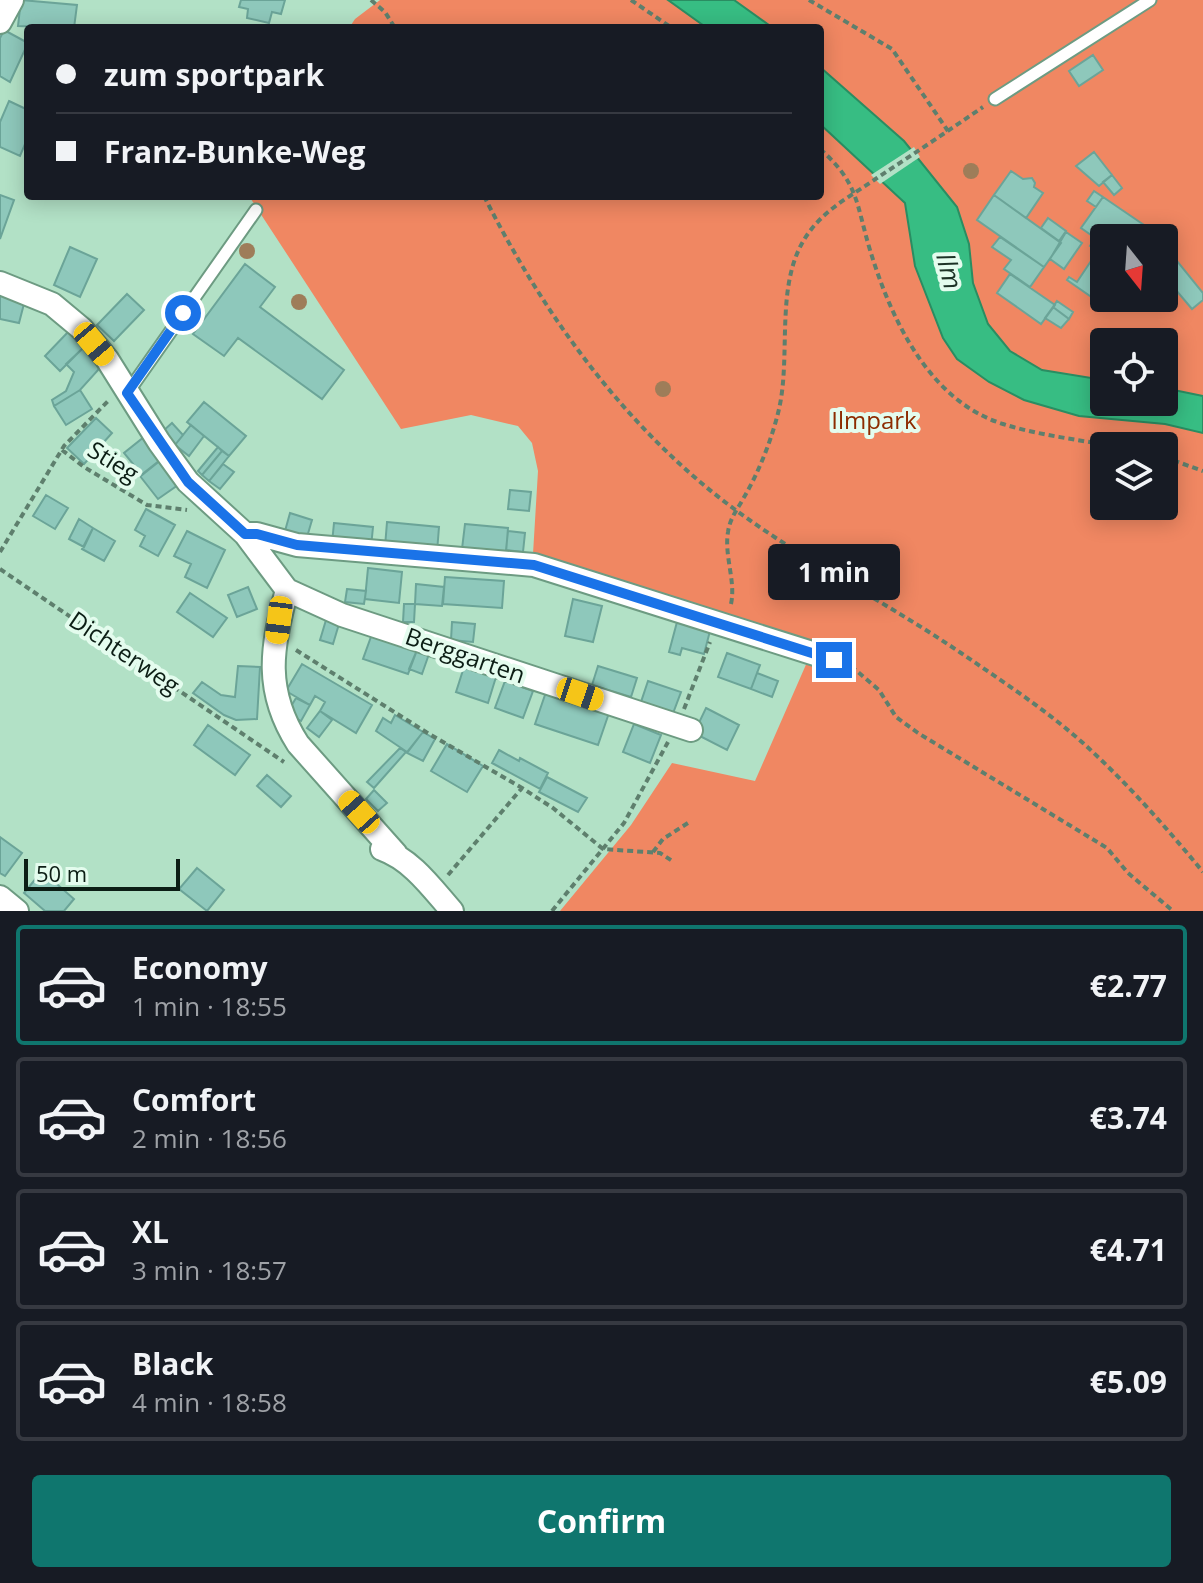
<!DOCTYPE html>
<html lang="en">
<head>
<meta charset="utf-8">
<style>
  body { margin:0; font-family:"Open Sans",sans-serif; background:#242831; color:#f1f3f6; height:100vh; display:flex; flex-direction:column; font-size:30px; white-space:nowrap }
  * { box-sizing:border-box; margin:0 }
  p { font-size:26px; color:#9ea1a6 }
  .icon { flex:none; width:44px; height:44px; fill:none; stroke:currentColor; stroke-width:2; stroke-linecap:round; stroke-linejoin:round }
  .map { position:relative; height:911px; overflow:hidden }
  .details { display:flex; flex-direction:column; background:#171b24; flex:1 }
  .details>* { flex:none }
  .guide { position:absolute; left:24px; top:24px; width:800px; height:176px; border-radius:8px; box-shadow:0 4px 20px #0003; display:grid; align-content:center; height:176px; padding:0 32px; background:#171b24 }
  .needle { width:52px; rotate:163deg }
  .fabs { position:absolute; left:1090px; top:224px; display:grid; gap:16px }
  .fabs a { display:grid; place-items:center; width:88px; height:88px; border-radius:8px; background:#171b24; box-shadow:0 4px 20px #0003; font-size:40px }
  .scale { position:absolute; left:24px; bottom:20px; width:156px; box-sizing:border-box; padding-left:8px; border:4px solid #0c1e15; border-top:0; font-size:22px; line-height:28px; white-space:nowrap; color:#0c1e15; -webkit-text-stroke:6px #e4fcee; paint-order:stroke }
  .end { position:absolute; width:36px; height:36px; margin:-18px; border:10px solid #1a73e8; background:#fff; box-shadow:0 0 0 4px #fff }
  .from { border-radius:50% }
  .bubble { position:absolute; height:56px; border-radius:8px; background:#171b24; box-shadow:0 4px 20px #0003; font-size:26px; font-weight:700; line-height:56px; text-align:center }
  .car { position:absolute; width:24px; height:48px; margin:-24px -12px; border-radius:10px; box-shadow:0 0 6px 2px #0007; background:linear-gradient(#f5c518 24%,#345 0 40%,#f5c518 0 76%,#345 0 86%,#f5c518 0) }
  .guide b { display:flex; align-items:center; gap:28px; height:76px; font-size:30px }
  .guide b+b { border-top:2px solid #363941 }
  .guide i { width:20px; height:20px; background:#f1f3f6 }
  ul { padding:14px 0 0; list-style:none }
  li { display:flex; align-items:center; gap:24px; height:120px; margin:0 16px 12px; padding:0 16px; border:4px solid #363941; border-radius:8px }
  li div { flex:1 }
  li b { display:block; font-size:30px }
  li em { font-style:normal; font-weight:700 }
  li.selected { border-color:#0f766e }
  li>.icon { width:72px; height:72px; stroke-width:1.5 }
  .primary-button { display:flex; gap:16px; margin-top:auto; padding:16px 32px }
  .primary-button a { flex:1; height:92px; border-radius:8px; background:#0f766e; color:#fff; font-size:32px; font-weight:700; line-height:92px; text-align:center }
  .map>svg:first-child { display:block }
  .green { fill:#f08762; fill-rule:evenodd }
  .water { fill:#37bd83; stroke:#2a8d62; stroke-width:2 }
  .pier { fill:#b2e1c6 }
  .building { fill:#8ec8bb; stroke:#6ba498; stroke-width:2 }
  .lines { fill:none; stroke-linecap:round; stroke-linejoin:round }
  .lane-casing { stroke:#6d9b82; stroke-width:15 }
  .street-casing { stroke:#6d9b82; stroke-width:26 }
  .path { stroke:#5e7f6d; stroke-width:4; stroke-dasharray:6 4; stroke-linecap:butt }
  .lane { stroke:#fff; stroke-width:11 }
  .street { stroke:#fff; stroke-width:22 }
  .tree { fill:#9e7d59 }
  .route { stroke:#1a73e8; stroke-width:10 }
  .labels { text-anchor:middle; stroke-width:8; stroke-linejoin:round; paint-order:stroke }
  .park-label { font-size:24px; fill:#8d2c00; stroke:#e4fcee }
  .street-label { font-size:24px; fill:#0c1e15; stroke:#e4fcee }
  .water-label { font-size:26px; font-style:italic; fill:#1c3226; stroke:#e4fcee }
</style>
</head>
<body>
<div class="map">
<svg width="1203" height="911" viewBox="0 0 1203 911">
  <rect width="100%" height="100%" fill="#b2e1c6"/>
  <!-- green -->
  <path class="green" d="M380 0H1203V911H560L631 825 672 763 755 781 815 644 533 554 538 471 532 443 518 426 471 415 401 429 249 196H820V28H349L355 19ZM1104 238H1164V298H1104ZM1104 342H1164V402H1104ZM1104 446H1164V506H1104Z"/>
  <!-- water -->
  <path class="water" d="M668 0H734L773 28H707Z
    M820 67 904 141 957 207 969 244 973 283 988 324 1010 351 1042 370 1104 380V402H1164V388L1203 396V433L1165 424 1079 416 1024 400 989 382 957 359 943 338 915 266 905 203 820 124Z"/>
  <!-- pier -->
  <path class="pier" d="M914 147 920 157 880 184 871 175Z"/>
  <!-- building -->
  <path class="building" d="M21 0 77 5 74 28 18 26Z
    M241 0H285L281 14 272 12 269 23 247 18 248 9 239 7Z
    M4 30 28 43 10 82 0 76V38Z
    M1093 55 1103 70 1079 86 1069 71Z
    M9 101 28 110V137L20 156 0 147V122Z
    M1094 152 1112 175 1099 186 1076 166Z
    M1011 171 1023 179 1032 178 1035 183 1034 187 1043 193 1026 218 994 195Z
    M1112 175 1122 188 1114 195 1103 182Z
    M1094 191 1103 197 1096 207 1087 201Z
    M0 195 14 200 0 239Z
    M994 195 1061 243 1044 267 977 220Z
    M1103 197 1144 225 1135 238H1104V244L1081 228Z
    M1048 218 1066 231 1059 241 1041 228Z
    M1144 225 1157 238H1135Z
    M1066 232 1082 243 1064 269 1050 259Z
    M1000 237 1044 267 1030 287 1004 269 1011 260 992 247Z
    M1095 238 1104 244V298H1108L1103 305 1067 280 1069 277 1077 282 1095 255 1092 253 1095 249 1090 246Z
    M1164 245 1203 293V300L1192 309 1164 276Z
    M70 247 97 259 80 297 54 285Z
    M245 264 275 287 260 307 344 370 322 399 238 338 224 356 193 334Z
    M1010 274 1055 305 1041 324 997 293Z
    M0 290 26 296 19 323 0 319Z
    M127 294 144 310 114 341 97 325Z
    M1057 301 1073 312 1069 319 1053 307Z
    M1053 307 1069 319 1061 328 1045 318Z
    M69 331 85 346 60 371 45 356Z
    M85 346 99 369 80 390 54 406 52 400 66 391 74 372 66 364Z
    M80 390 92 409 66 425 54 406Z
    M204 402 246 436 229 456 187 422Z
    M96 418 112 433 84 464 67 448Z
    M172 423 183 435 175 445 163 431Z
    M191 425 204 436 189 456 175 445Z
    M144 437 162 459 142 475 124 453Z
    M218 447 222 451 202 475 198 471Z
    M222 451 229 456 209 481 202 475Z
    M159 461 178 485 158 499 140 476Z
    M223 464 234 472 220 489 209 481Z
    M510 490 531 492 529 511 508 509Z
    M46 495 68 508 55 529 33 516Z
    M146 509 175 525 158 556 140 546 145 536 135 530Z
    M290 513 312 520 307 537 285 531Z
    M79 519 93 528 84 547 69 539Z
    M387 522 439 527 437 552 385 547Z
    M334 523 373 527 371 547 332 543Z
    M465 524 508 528 506 553 462 549Z
    M93 528 115 541 104 561 82 549Z
    M187 531 225 550 207 588 185 577 191 564 174 556Z
    M508 531 525 533 523 552 506 550Z
    M368 568 402 572 399 603 365 599Z
    M445 577 504 581 502 608 443 604Z
    M416 584 444 587 442 606 415 604Z
    M248 587 257 609 237 617 228 595Z
    M347 589 366 591 364 604 345 602Z
    M190 593 227 618 213 637 177 612Z
    M573 599 602 606 593 642 565 636Z
    M404 604H415L414 622H403Z
    M326 620 339 624 333 644 320 640Z
    M452 622 475 624 473 642 451 640Z
    M677 622 710 631 704 654 682 648 680 655 669 652Z
    M372 634 417 650 408 674 363 659Z
    M417 650 429 654 422 674 409 669Z
    M727 653 760 665 751 689 718 677Z
    M302 664 372 705 356 733 320 711 325 702 315 696 310 705 286 691Z
    M238 666 260 667 257 719 236 720 224 715 193 693 202 682 221 695 235 697Z
    M598 666 637 678 631 697 592 685Z
    M464 667 496 677 488 703 456 692Z
    M757 673 778 681 772 697 751 689Z
    M505 681 533 691 523 718 495 708Z
    M648 681 681 692 672 716 640 705Z
    M546 692 609 713 598 745 535 724Z
    M296 698 310 705 301 721 287 713Z
    M706 708 739 725 727 750 694 733Z
    M320 711 332 720 319 737 307 728Z
    M395 715 423 732 407 752 376 731 383 718 391 723Z
    M634 724 661 735 650 763 623 752Z
    M208 725 250 755 235 775 194 745Z
    M423 732 435 739 423 761 407 753Z
    M447 744 483 766 467 792 431 771Z
    M400 748 406 752 374 788 367 782Z
    M499 750 519 761 520 758 548 773 540 789 492 763Z
    M267 775 291 796 281 807 257 786Z
    M547 777 587 798 578 812 539 792Z
    M374 790 387 803 378 811 366 799Z
    M0 837 22 853 5 876 0 873Z
    M197 868 224 890 207 911 179 889Z
    M42 871 74 899 64 911H45L24 893Z"/>
  <g class="lines">
    <!-- lane casing -->
    <g class="lane-casing">
      <path id="lane" d="M995 99 1150 0
        M128 392 256 210"/>
    </g>
    <!-- street casing -->
    <g class="street-casing">
      <path id="street" d="M0 22 12 0
        M0 283 52 304 82 329 107 359 159 442 188 482 245 534 287 590C271 648 264 691 298 744L396 854
        M245 534H257L297 545 534 565 834 660
        M287 590 342 615 691 730
        M382 849C412 860 431 887 452 911
        M0 897 17 911"/>
    </g>
    <!-- path -->
    <path class="path" d="M371 0 385 12 395 28
      M631 0 672 28
      M809 0 892 49 948 131
      M820 149C859 183 856 204 870 250 891 319 929 401 1003 424 1037 435 1076 439 1111 446
      M484 196C542 311 619 419 721 499 796 557 883 600 961 653 1002 681 1046 710 1083 743 1126 782 1166 827 1203 872
      M62 450 84 467 147 505 187 510
      M1164 457 1203 471
      M0 552 64 446 110 399
      M0 569 284 762
      M731 604C736 581 724 556 728 532 730 518 737 510 743 499 759 472 772 439 779 409 792 352 773 279 810 231 827 208 854 194 877 178 912 155 948 131 983 107
      M296 650 426 732 522 788
      M851 666 879 690 896 717 918 733 1107 848 1128 873 1173 911
      M684 709 710 642
      M653 852 663 839 691 821
      M448 875 522 788 553 808 603 849 660 853 674 862
      M552 911 624 823 668 742"/>
    <!-- lane -->
    <use href="#lane" class="lane"/>
    <!-- street -->
    <use href="#street" class="street"/>
  </g>
  <!-- trees -->
  <g class="tree">
    <circle cx="971" cy="171" r="8"/>
    <circle cx="247" cy="251" r="8"/>
    <circle cx="299" cy="302" r="8"/>
    <circle cx="663" cy="389" r="8"/>
  </g>
  <g class="lines">
    <!-- route -->
    <path class="route" d="M183 313 127 393 188 482 245 534H257L297 545 534 565 834 660"/>
  </g>
  <g class="labels">
    <!-- park labels -->
    <g class="park-label">
      <text x="874" y="429">Ilmpark</text>
    </g>
    <!-- street labels -->
    <g class="street-label">
      <text transform="translate(113 462) rotate(32)" y="8">Stieg</text>
      <text transform="translate(124 653) rotate(34)" y="8">Dichterweg</text>
      <text transform="translate(465 656) rotate(19)" y="8">Berggarten</text>
    </g>
    <!-- water labels -->
    <g class="water-label">
      <text transform="translate(949 271) rotate(76)" y="9">Ilm</text>
    </g>
  </g>
</svg>
<div class="fabs">
<a><svg class="needle" viewBox="-14 -14 28 28"><path d="M0-13l5 13h-10z" fill="#e53935"/><path d="M0 13l5-13h-10z" fill="#9ea1a6"/></svg></a>
<a><svg class="icon" aria-label="locate" viewBox="0 0 24 24"><circle cx="12" cy="12" r="6"/><path d="M12 2v4M12 18v4M2 12h4M18 12h4"/></svg></a>
<a><svg class="icon" aria-label="layers" viewBox="0 0 24 24"><path d="M12 4l9 5-9 5-9-5zM3 14l9 5 9-5"/></svg></a>
</div>
<div class="scale">50 m</div>
<i class="end from" style="left:183px;top:313px"></i>
<i class="end" style="left:834px;top:660px"></i>
<div class="bubble" style="left:768px;top:544px;width:132px">1 min</div>
<i class="car" style="left:94px;top:344px;rotate:140deg"></i>
<i class="car" style="left:279px;top:620px;rotate:187deg"></i>
<i class="car" style="left:580px;top:694px;rotate:109deg"></i>
<i class="car" style="left:359px;top:812px;rotate:318deg"></i>
<div class="guide">
<b><i class="from"></i>zum sportpark</b>
<b><i></i>Franz-Bunke-Weg</b>
</div>
</div>
<section class="details">
<ul>
<li class="selected"><svg class="icon" aria-label="car" viewBox="0 0 24 24"><path d="M5 17H2v-5l4-1 3-4h7l3 4 3 1v5h-3M9 17h6M6 11h13"/><circle cx="7" cy="17" r="2"/><circle cx="17" cy="17" r="2"/></svg><div><b>Economy</b><p>1 min · 18:55</p></div><em>€2.77</em></li>
<li><svg class="icon" aria-label="car" viewBox="0 0 24 24"><path d="M5 17H2v-5l4-1 3-4h7l3 4 3 1v5h-3M9 17h6M6 11h13"/><circle cx="7" cy="17" r="2"/><circle cx="17" cy="17" r="2"/></svg><div><b>Comfort</b><p>2 min · 18:56</p></div><em>€3.74</em></li>
<li><svg class="icon" aria-label="car" viewBox="0 0 24 24"><path d="M5 17H2v-5l4-1 3-4h7l3 4 3 1v5h-3M9 17h6M6 11h13"/><circle cx="7" cy="17" r="2"/><circle cx="17" cy="17" r="2"/></svg><div><b>XL</b><p>3 min · 18:57</p></div><em>€4.71</em></li>
<li><svg class="icon" aria-label="car" viewBox="0 0 24 24"><path d="M5 17H2v-5l4-1 3-4h7l3 4 3 1v5h-3M9 17h6M6 11h13"/><circle cx="7" cy="17" r="2"/><circle cx="17" cy="17" r="2"/></svg><div><b>Black</b><p>4 min · 18:58</p></div><em>€5.09</em></li>
</ul>
<div class="primary-button"><a>Confirm</a></div>
</section>
</body>
</html>
